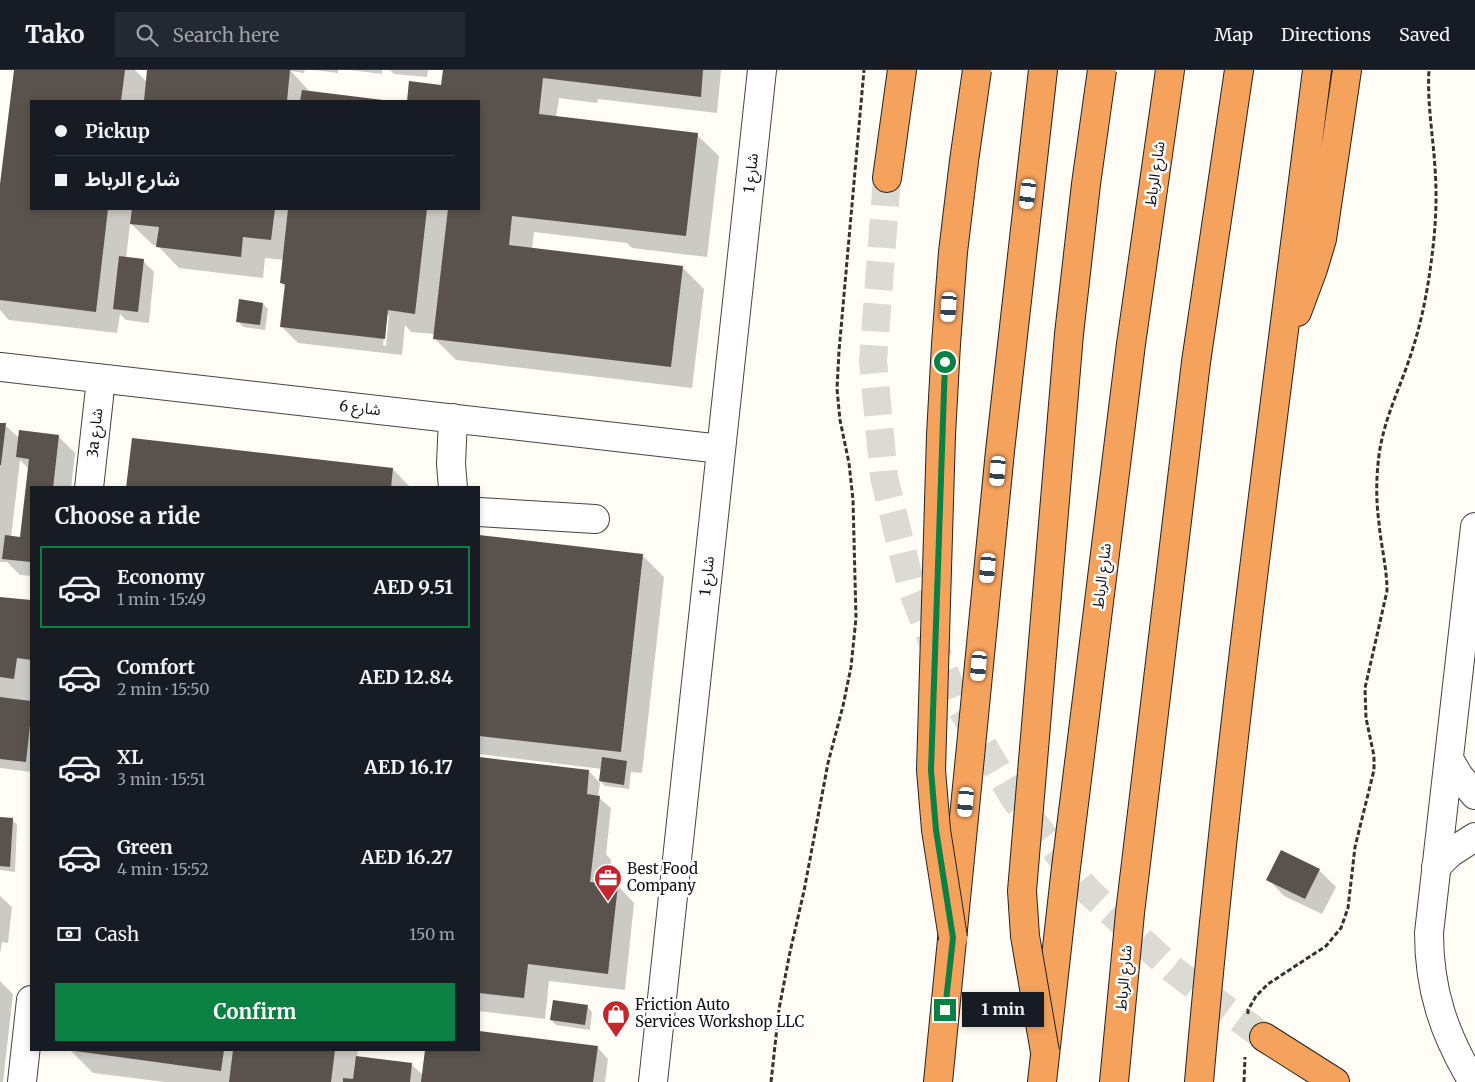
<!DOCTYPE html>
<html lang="en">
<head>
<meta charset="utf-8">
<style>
  body { margin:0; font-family:Merriweather,"Noto Sans Arabic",serif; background:#242831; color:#f1f3f6; height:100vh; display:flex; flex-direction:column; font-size:19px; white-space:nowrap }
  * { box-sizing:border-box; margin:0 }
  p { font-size:16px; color:#9ea1a6 }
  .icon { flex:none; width:28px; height:28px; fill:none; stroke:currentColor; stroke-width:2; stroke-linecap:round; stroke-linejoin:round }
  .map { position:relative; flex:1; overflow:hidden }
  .side { position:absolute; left:30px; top:416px; width:450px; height:565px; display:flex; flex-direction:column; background:#171b24; border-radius:0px; box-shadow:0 2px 8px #0003 }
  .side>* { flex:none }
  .banner { position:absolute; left:30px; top:30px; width:450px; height:110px; border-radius:0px; box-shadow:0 2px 8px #0003; display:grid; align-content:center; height:110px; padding:0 25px; background:#171b24 }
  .end { position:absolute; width:22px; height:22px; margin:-11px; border:6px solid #0b8043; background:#fff; box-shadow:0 0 0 2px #fff }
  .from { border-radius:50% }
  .bubble { position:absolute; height:35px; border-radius:0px; background:#171b24; box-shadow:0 2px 8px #0003; font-size:16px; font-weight:700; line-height:35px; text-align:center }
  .car { position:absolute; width:15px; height:30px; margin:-15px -8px; border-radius:6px; box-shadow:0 0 4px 1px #0007; background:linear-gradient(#fff 24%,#345 0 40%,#fff 0 76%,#345 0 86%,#fff 0) }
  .banner b { display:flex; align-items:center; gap:18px; height:48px; font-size:19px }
  .banner b+b { border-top:1px solid #363941 }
  .banner i { width:12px; height:12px; background:#f1f3f6 }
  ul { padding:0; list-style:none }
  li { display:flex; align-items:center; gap:15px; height:82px; margin:0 10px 8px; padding:0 15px; border:2px solid transparent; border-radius:0px }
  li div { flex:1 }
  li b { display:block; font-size:19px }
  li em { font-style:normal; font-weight:700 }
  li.on { border-color:#0b8043 }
  li>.icon { width:45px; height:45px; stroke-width:1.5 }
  h2 { padding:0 25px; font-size:22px; line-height:60px }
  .pay { display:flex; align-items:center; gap:12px; height:55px; padding:0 25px; font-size:19px }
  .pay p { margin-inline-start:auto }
  .button { display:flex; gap:10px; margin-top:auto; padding:10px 25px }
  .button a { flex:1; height:58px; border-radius:0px; background:#0b8043; color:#fff; font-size:20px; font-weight:700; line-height:58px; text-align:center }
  header { display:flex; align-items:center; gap:30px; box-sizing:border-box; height:70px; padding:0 25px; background:#171b24; border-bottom:1px solid #363941 }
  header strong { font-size:24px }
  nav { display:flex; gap:28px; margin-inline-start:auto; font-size:18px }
  .search { width:350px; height:45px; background:#242831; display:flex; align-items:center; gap:12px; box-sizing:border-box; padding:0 18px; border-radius:0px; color:#9ea1a6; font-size:19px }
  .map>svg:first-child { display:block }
  .shadow { fill:#0003; fill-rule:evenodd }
  .building { fill:#5a524d }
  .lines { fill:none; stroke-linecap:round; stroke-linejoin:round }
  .highway-tunnel { stroke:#dbdad3; stroke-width:28; stroke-dasharray:28 14; stroke-linecap:butt }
  .minor-casing { stroke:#444; stroke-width:30 }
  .highway-casing { stroke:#222; stroke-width:30 }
  .path { stroke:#333; stroke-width:3; stroke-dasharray:5 2.5; stroke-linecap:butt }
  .minor { stroke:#fff; stroke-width:28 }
  .highway { stroke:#f5a25d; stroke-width:28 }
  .highway-bridge-casing { stroke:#222; stroke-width:30; stroke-linecap:butt }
  .highway-bridge { stroke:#f5a25d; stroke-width:28 }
  .route { stroke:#0b8043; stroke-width:6 }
  .labels { text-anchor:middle; stroke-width:5; stroke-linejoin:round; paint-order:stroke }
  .street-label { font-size:15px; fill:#111; stroke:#fff }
  .poi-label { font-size:15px; fill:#111; stroke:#fff; text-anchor:start }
</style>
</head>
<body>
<header>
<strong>Tako</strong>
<div class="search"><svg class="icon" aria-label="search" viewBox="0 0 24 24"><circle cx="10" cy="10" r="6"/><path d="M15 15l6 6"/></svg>Search here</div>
<nav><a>Map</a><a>Directions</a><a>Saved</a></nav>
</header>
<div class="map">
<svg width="1475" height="1012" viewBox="0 0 1475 1012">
  <rect width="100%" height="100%" fill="#fffdf5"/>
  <!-- shadow -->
  <path class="shadow" d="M15 0H135L147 12 148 0H305L304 3 291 1 311 23 383 31H31V139H479V31H408L410 12 442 18 444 0H721L717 43 598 29 597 33 559 28 556 48 697 65 719 86 707 187 632 178 627 173 534 162 532 179 682 197 704 219 692 318 456 290 435 269V264L411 262 405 255 402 285 298 273 281 256 286 218 281 213 284 190 265 188 263 208 179 198 158 176 153 175 130 153 126 189 143 191 154 202 149 253 126 250 120 244 117 263 9 250 0 240V124ZM387 245H389L386 276 383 275Z
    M314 0H338V3Z
    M350 0H382V4Z
    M390 0H428L427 7 394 4Z
    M263 234 268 239 265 260 243 257 238 251Z
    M0 354 5 355 19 368 58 366 75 383 71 418H31V506L20 505 7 492H0ZM20 390 29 399 21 469 11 468Z
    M393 399 409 416V418H127Z
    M479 466 642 485 664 507 642 703 631 702 629 719 605 716 600 711 602 699 479 684Z
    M0 528 31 531V629H30L31 631V702L0 698V702Z
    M479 689 589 701 600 713 598 727 611 738 606 784 611 790 608 815 618 816 634 833 625 920 549 911 545 949 479 941Z
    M0 748 12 749 17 755 15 802 0 800Z
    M1319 800 1336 817 1322 844 1284 826 1268 809Z
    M0 826 12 837 8 873 2 872 0 884Z
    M0 911 13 924 3 1012H0Z
    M587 936 592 942 590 960 556 955 551 950Z
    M479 962 597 977 608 989 605 1012H165L93 1003 71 981 358 980 357 987 412 995 423 1005 426 980H479Z"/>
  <!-- building -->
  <path class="building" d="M14 0H125L121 31H31V139H108L96 242 0 230V114Z
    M147 0H290L287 31H144Z
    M443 0H703L701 27 543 8 539 44 698 63 686 166 512 146 509 175 683 196 671 297 433 269 448 139H479V31H407L409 11 441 15Z
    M302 20 383 30V31H300Z
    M132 139H275L271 170 243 167 241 187 156 177 159 157 130 154Z
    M288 139H427L415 244 388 240 385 269 280 257 285 214 280 213Z
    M119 186 144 189 138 242 113 239Z
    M239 229 263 233 260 255 236 252Z
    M0 353H6L1 395H0Z
    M19 360 59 365 53 418H31V492L2 489 5 465 20 467 29 389 16 387Z
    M132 368 393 398 391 418H126Z
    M479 465 643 484 621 682 479 666Z
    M0 527 31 530V590L17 588 14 609 0 607Z
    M0 627 31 631V646L26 692 0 689Z
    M479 687 589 700 587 724 600 726 590 812 618 815 608 904 528 894 524 928 479 923Z
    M602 687 627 691 624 715 599 711Z
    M0 747 13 748 10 797 0 796Z
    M1281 780 1320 799 1305 829 1266 810Z
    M553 930 588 935 585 955 550 950Z
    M479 961 598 976 593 1012H421L425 980H479Z
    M68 980H224L221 1001Z
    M233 980H335L331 1012H229Z
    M356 986 412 993 410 1012H343V1008L353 1009Z"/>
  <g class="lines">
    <!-- highway-tunnel -->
    <path class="highway-tunnel" d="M887 108 873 291 884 407 912 520 955 628 1014 728 1087 820 1172 899 1264 967"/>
    <!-- minor casing -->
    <g class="minor-casing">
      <path id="minor" d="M0 297 721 379
        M453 348 451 394 453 418
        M89 418 101 309
        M479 442 595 449
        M1449 689 1459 706 1475 725
        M1436 797 1450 783 1475 767
        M22 1012 31 930
        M653 1012 762 0
        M1473 1012C1444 964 1429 920 1429 863L1475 457"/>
    </g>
    <!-- highway casing -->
    <g class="highway-casing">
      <path id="highway" d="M887 108 902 0
        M1297 242 1313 199 1322 169 1347 0
        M1264 967 1335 1012
        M938 1012 1000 381 1043 0
        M1042 1012 1065 806 1131 274 1170 0
        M1114 1012 1130 843 1196 292 1239 0
        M1199 1012C1228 674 1275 337 1317 0"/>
    </g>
    <!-- path -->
    <path class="path" d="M1248 944V940L1256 926 1268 914 1326 876 1341 858 1348 838 1355 777 1374 700V686L1366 648 1365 618 1387 521C1387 498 1381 476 1379 453 1376 431 1376 408 1379 385 1384 348 1401 316 1412 281 1423 247 1429 213 1433 177 1436 151 1437 125 1435 98 1433 65 1427 33 1429 0
      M771 1012 779 939 790 882 804 821 828 693 843 636 851 597 856 548 853 430 849 393 840 350 837 319 839 281 864 0
      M1244 1012 1245 987"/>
    <!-- minor -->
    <use href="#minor" class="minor"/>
    <!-- highway -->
    <use href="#highway" class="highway"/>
    <!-- highway-bridge casing -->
    <g class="highway-bridge-casing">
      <path id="highway-bridge" d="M953 868 936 760 931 700 941 365 946 274 953 182 964 91 977 0
        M1045 982 1025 866 1022 821 1069 264 1086 114 1102 0"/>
    </g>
    <!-- highway-bridge -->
    <use href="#highway-bridge" class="highway-bridge"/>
  </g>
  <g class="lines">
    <!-- route -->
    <path class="route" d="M945 292 931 700 936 760 953 868 945 940"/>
  </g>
  <!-- icons -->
  <defs>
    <g id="office-pin" transform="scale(1.4375)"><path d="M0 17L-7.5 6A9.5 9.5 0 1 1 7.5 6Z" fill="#c4262e" stroke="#fff"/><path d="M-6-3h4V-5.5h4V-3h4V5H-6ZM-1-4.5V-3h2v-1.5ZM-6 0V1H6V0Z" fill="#fff"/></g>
    <g id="shop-pin" transform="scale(1.4375)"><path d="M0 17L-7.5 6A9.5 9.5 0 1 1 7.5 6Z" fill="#c4262e" stroke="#fff"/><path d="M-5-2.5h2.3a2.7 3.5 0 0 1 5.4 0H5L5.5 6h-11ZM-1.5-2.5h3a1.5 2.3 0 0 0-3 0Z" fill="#fff"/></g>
  </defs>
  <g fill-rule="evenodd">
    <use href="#office-pin" x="608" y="808"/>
    <use href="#shop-pin" x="616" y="944"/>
  </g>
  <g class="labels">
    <!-- street labels -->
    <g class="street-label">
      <text transform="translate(751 103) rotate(-84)" y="5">شارع 1</text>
      <text transform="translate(1155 104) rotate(-82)" y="5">شارع الرباط</text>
      <text transform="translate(360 338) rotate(6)" y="5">شارع 6</text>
      <text transform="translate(95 363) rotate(-84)" y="5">3a شارع</text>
      <text transform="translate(707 506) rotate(-84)" y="5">شارع 1</text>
      <text transform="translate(1102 506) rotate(-83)" y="5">شارع الرباط</text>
      <text transform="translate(1124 908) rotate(-85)" y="5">شارع الرباط</text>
    </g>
    <!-- poi labels -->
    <g class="poi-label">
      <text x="627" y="804">Best Food<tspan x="627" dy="17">Company</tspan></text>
      <text x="635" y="940">Friction Auto<tspan x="635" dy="17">Services Workshop LLC</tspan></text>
    </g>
  </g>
</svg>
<i class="end from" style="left:945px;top:292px"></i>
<i class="end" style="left:945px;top:940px"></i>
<div class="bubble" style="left:962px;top:922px;width:82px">1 min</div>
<i class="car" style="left:1028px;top:124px;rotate:187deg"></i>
<i class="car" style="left:949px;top:237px;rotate:184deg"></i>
<i class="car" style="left:998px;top:401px;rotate:185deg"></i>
<i class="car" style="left:988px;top:498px;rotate:185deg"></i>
<i class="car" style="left:979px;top:596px;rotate:185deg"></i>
<i class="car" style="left:966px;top:732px;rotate:185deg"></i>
<div class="banner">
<b><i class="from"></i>Pickup</b>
<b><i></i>شارع الرباط</b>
</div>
<section class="side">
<h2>Choose a ride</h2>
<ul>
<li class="on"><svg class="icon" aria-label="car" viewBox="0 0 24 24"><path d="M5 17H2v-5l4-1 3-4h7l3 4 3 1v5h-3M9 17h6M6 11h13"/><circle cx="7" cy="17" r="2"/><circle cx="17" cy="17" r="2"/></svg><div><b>Economy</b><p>1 min · 15:49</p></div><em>AED 9.51</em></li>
<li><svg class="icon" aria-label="car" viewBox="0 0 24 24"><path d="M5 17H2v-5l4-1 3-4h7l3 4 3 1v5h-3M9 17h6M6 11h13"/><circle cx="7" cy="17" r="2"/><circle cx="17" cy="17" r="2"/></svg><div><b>Comfort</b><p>2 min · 15:50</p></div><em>AED 12.84</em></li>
<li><svg class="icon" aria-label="car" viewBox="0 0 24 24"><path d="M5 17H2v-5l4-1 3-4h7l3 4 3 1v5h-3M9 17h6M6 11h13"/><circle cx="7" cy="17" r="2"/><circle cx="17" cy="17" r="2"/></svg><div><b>XL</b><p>3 min · 15:51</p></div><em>AED 16.17</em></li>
<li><svg class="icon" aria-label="car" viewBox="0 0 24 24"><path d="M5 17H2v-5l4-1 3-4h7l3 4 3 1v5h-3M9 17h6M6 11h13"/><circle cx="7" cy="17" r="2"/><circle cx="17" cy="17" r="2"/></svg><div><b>Green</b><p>4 min · 15:52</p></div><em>AED 16.27</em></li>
</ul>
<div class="pay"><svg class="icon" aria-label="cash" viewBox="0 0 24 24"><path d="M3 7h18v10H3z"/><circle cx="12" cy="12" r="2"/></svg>Cash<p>150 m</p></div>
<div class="button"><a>Confirm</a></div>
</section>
</div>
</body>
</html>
